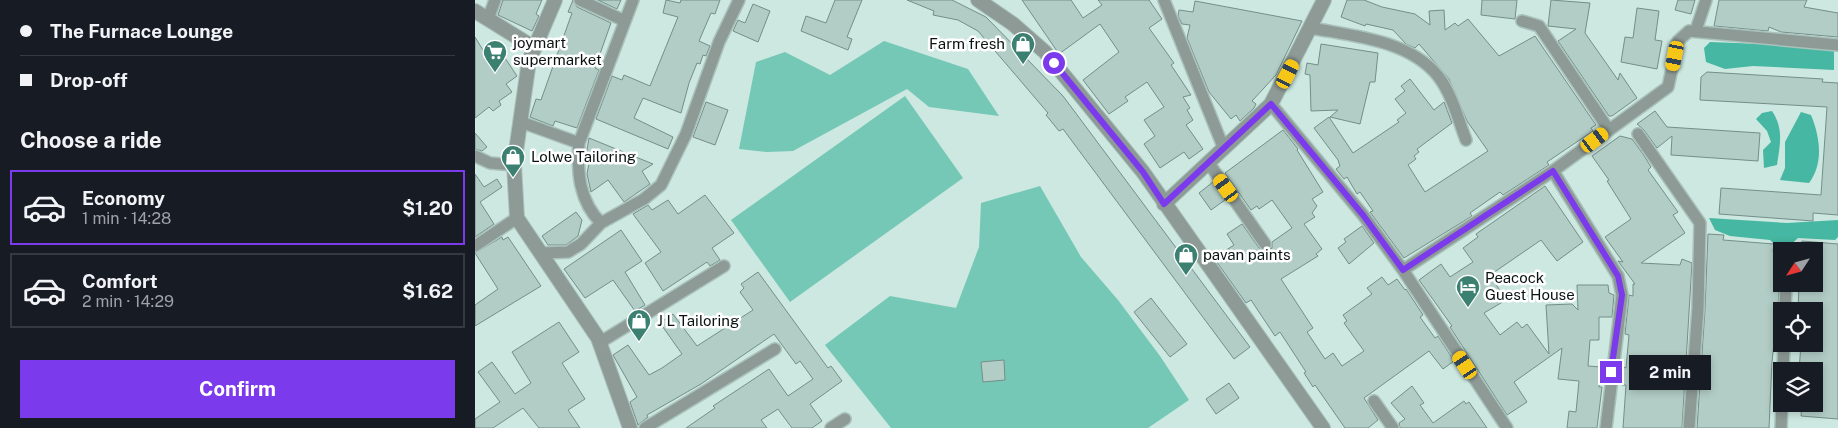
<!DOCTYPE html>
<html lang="en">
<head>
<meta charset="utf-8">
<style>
  body { margin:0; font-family:"Public Sans",sans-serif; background:#20242c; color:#f1f3f6; height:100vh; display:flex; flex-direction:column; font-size:19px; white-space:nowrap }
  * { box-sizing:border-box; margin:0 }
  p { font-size:16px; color:#9ea1a6 }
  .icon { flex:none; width:28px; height:28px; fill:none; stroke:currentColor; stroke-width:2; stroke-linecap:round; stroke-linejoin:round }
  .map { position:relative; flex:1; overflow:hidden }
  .side { display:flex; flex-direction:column; background:#171b24; width:475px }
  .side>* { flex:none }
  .top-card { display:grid; align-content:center; height:110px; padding:0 20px; background:#171b24 }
  .needle { width:32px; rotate:234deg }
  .fabs { position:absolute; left:1298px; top:242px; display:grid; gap:10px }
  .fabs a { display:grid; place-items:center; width:50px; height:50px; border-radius:0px; background:#171b24; box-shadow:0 2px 8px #0003; font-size:25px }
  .end { position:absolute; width:22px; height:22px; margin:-11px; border:6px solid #7c3aed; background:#fff; box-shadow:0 0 0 2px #fff }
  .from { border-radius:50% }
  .bubble { position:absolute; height:35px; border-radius:0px; background:#171b24; box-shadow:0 2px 8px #0003; font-size:16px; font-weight:700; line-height:35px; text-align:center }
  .car { position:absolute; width:15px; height:30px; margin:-15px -8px; border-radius:6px; box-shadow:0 0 4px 1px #0007; background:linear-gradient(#f5c518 24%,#345 0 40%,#f5c518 0 76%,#345 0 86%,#f5c518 0) }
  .top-card b { display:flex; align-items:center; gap:18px; height:48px; font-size:19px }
  .top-card b+b { border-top:1px solid #363941 }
  .top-card i { width:12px; height:12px; background:#f1f3f6 }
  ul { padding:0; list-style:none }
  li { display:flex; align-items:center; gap:15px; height:75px; margin:0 10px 8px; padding:0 10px; border:2px solid #363941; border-radius:0px }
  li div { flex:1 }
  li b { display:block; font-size:19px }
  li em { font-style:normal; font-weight:700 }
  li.active { border-color:#7c3aed }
  li>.icon { width:45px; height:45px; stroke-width:1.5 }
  h2 { padding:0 20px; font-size:22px; line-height:60px }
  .button { display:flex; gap:10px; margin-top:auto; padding:10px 20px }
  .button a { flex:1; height:58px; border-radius:0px; background:#7c3aed; color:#fff; font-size:20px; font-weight:700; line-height:58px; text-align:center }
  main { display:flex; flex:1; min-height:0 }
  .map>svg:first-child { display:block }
  .green { fill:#75c8b6 }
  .forest { fill:#46b7a2 }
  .building { fill:#b2cdc6; stroke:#748e88 }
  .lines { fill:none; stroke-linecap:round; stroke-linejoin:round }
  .minor-casing { stroke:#a9c2bb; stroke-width:14 }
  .tertiary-casing { stroke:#a9c2bb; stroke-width:16 }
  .minor { stroke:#8e9a96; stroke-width:11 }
  .tertiary { stroke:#8e9a96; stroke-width:14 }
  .route { stroke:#7c3aed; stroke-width:6 }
  .labels { text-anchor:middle; stroke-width:5; stroke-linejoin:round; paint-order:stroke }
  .poi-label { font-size:15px; fill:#091311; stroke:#fff; text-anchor:start }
</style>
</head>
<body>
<main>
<section class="side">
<div class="top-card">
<b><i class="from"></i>The Furnace Lounge</b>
<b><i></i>Drop-off</b>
</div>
<h2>Choose a ride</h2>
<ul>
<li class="active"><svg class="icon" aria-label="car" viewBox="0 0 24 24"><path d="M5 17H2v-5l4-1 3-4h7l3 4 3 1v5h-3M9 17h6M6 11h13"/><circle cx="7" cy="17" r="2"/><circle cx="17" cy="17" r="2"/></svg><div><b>Economy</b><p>1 min · 14:28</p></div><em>$1.20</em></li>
<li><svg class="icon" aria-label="car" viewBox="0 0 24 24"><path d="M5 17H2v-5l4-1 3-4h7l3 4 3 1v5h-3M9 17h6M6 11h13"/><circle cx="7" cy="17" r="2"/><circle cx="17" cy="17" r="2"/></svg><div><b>Comfort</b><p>2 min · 14:29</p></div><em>$1.62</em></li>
</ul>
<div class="button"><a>Confirm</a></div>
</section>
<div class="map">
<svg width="1363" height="428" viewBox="0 0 1363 428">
  <rect width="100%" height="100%" fill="#cce8e0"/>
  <!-- green -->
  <path class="green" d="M409 41 493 69 524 116 454 107 432 89 318 151 292 152 264 149 281 62 310 52 355 75Z
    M430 96 488 178 315 302 256 220Z
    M565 186 606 257 643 300 685 356 714 400 673 428H416L350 345 415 296 481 308 504 247 506 203Z"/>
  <!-- forest -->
  <path class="forest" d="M1235 42 1359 47V70L1278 66 1250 69 1231 62 1229 48Z
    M1297 111C1309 129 1305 144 1302 165L1289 168 1288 150 1296 142 1292 131 1281 119 1287 113Z
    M1326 112 1336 115C1345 137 1349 163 1334 183L1305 180 1310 168V142Z
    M1234 218 1312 223 1363 220V237L1360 240 1323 238 1312 248 1303 247 1295 240 1255 236 1240 230Z"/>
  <!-- building -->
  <path class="building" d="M28 0H67L61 14 64 16 57 31 23 15Z
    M98 0 102 7 136 23 120 68 124 70 102 128 80 121 78 126 55 117 61 99 66 100 97 13 93 12Z
    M123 0H146L142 9Z
    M191 0 205 3 206 0H245L240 14 236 13 224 41 235 46 231 56 228 55 225 64 222 63 214 83 206 113 168 98 159 118 198 137 193 149 121 119 137 76 147 80 149 75 175 86 203 17 188 13Z
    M360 0H387L372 37 377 39 373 50 326 31 331 16 351 23Z
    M432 0H477L511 17 588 96 775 347 759 359 588 129 584 131 571 115 573 113 503 31 483 20 458 15 459 11Z
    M547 0H596L608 18 627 5 623 0H674L687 19 674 28 699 63 696 65 716 95 708 97 715 108 712 110 718 120 711 125 728 149 714 159 709 152 685 168 669 144 680 136 669 120 689 107 672 82 650 97 653 101 634 114 608 80 644 52 625 24 584 54Z
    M872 0H889L907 7 940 14 955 25 954 11 969 10 970 30 980 23 983 26 993 19 1024 56 1060 36 1121 125 1116 128 1118 131 1072 162 1074 165 1028 195 1025 192 995 213 997 216 929 258 895 212 898 211 885 192 882 194 872 177 869 179 861 169 865 166 863 160 839 128 854 117 878 153 924 122 922 120 931 113 920 99 930 91 926 86 935 79 959 110 969 102 977 123 942 149 944 152 939 156 941 159 933 165 950 192 1013 151 992 121 974 79 944 44 940 48 931 44 918 30 891 24 890 26 866 17Z
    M1007 0H1042L1040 19 1006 15Z
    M1076 0 1115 3 1110 33 1143 80 1145 73 1162 98 1137 116H1134L1083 41 1101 29 1073 26Z
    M1203 0H1220L1216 14 1200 10Z
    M1244 0H1332L1329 7 1363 13V37L1306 32 1294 27 1293 31 1239 26Z
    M720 1 827 21 801 75 777 101 781 104 779 108 765 121 761 115 756 119 734 92 712 38 715 25 707 24 703 16 704 10 718 12Z
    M278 4 295 11 283 42 258 31 263 20 270 23Z
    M1162 8 1184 11 1180 40 1187 41 1182 69 1146 62 1150 37 1158 38Z
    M0 37 14 60 26 52 42 76 31 84 37 92 24 101 26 105 18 111 14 107 0 118Z
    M846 44 903 53 900 82H895L885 124 855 117 863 110 836 111 835 75 830 74 832 63 843 65Z
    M1232 72 1348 79 1347 82 1363 83V215L1338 213V221L1244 214 1246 188 1346 195 1352 107 1225 100 1226 77Z
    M231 102 253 110 240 145 218 137Z
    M1180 111 1192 127 1285 133 1283 161 1196 155 1197 136 1182 148 1169 130 1162 124Z
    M808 130 823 149 822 150 848 192 837 199 842 206 837 213 840 217 829 224 847 249 841 254 843 256 806 279 838 328 832 332 850 359 858 353 867 366 889 351 869 323 872 321 868 315 897 294 892 288 907 277 913 285 922 279 930 290 931 289 948 315 945 317 960 338 963 336 979 361 968 369 954 351 889 398 903 420 893 428H870L840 385 838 387 829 373 831 372 805 332 800 336 776 300 771 303 739 258 759 245 752 234 767 224 784 248 790 251 797 248V242L817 228 797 200 784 209 782 206 776 210 750 173Z
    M0 133 12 147 7 151 0 149Z
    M1145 136 1157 139 1168 154 1176 167 1173 170 1203 212 1198 215 1210 233 1166 263 1205 265 1207 259 1217 263 1207 428H1148L1151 385H1147L1148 367 1151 368 1154 335 1150 334 1154 295 1158 296V284H1160L1143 261 1148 262 1130 237 1156 219 1132 181 1134 180 1117 156Z
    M114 138 178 164 167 171 175 184 149 202 133 180 116 192 112 174 115 158 111 156Z
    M0 174 9 187 22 179 27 187 5 202 19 224 0 237Z
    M738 182 750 200 736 210 724 193Z
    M1070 186 1108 242 1082 261 1066 240 1018 273 1015 275 1031 300 1009 313 1025 335 1042 322 1047 328 1052 324 1074 354 1071 305 1097 304 1103 310 1102 285H1133L1134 293 1139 295 1137 317H1124V340H1115L1113 366 1126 367 1124 387H1127L1122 428H1092L1094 411 1101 412 1104 381 1083 379 1087 348 1039 382 1052 402 1032 415 975 327 977 326 944 280 966 264 975 277 998 262 988 248 1003 237 1001 234Z
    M230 195 259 233 237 248 245 260 235 266 232 262 188 291 170 263 186 252 158 214 173 205 177 210 193 200 203 214Z
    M101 212 107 220 103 236 91 245H73L67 236Z
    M887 226 899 243 874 264 863 248 871 242 869 239Z
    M146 230 167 261 150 272 170 305 160 311 138 280 110 298 89 269Z
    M1233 234 1249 235 1248 240 1299 244 1298 252H1306L1301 343H1299L1297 362 1294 428H1222L1230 309Z
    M27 237 28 240 33 237 66 286 0 326V305L23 289 0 253Z
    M1327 241 1363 244V419L1326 416 1327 404H1339V371H1324L1326 344H1339V311H1323L1324 284H1339V251H1326Z
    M283 272 353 368 356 366 367 381 335 404 347 421 337 428H317L303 409 286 420 292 428H211L240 408 238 406 294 369 313 396 338 379 325 361 321 364 299 334 226 384 172 415 173 417 163 425 155 402 162 397 138 355 153 345 174 375 187 368 207 354 185 323 198 314 222 346 278 310 265 292 269 288 266 284Z
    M676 298 712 344 695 357 659 312Z
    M84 322 104 352 87 363 110 399 93 410 105 428H64L48 408 18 428H0V419L25 402 3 372 17 362 40 394 56 383 37 352Z
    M529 360 530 380 508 382 506 362Z
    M754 383 764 398 741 414 731 399Z
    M937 386 949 403 945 405 958 423 989 401 991 404 994 402 1012 428H925L924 423 930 419 916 403Z"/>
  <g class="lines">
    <!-- minor casing -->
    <g class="minor-casing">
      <path id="minor" d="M105 0 150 21
        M689 0 749 149
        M13 19 20 0
        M1047 21 1064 26 1134 130
        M836 28C878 36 934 40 963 76 977 94 983 119 991 140
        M1221 30 1231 0
        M796 104 888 215 928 270 1032 428
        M46 122 104 143
        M1163 134 1225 223 1223 308 1214 428
        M0 156 15 163 39 165
        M733 162 790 244
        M126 223C104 201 102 172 104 143L158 0
        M0 246 42 218
        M67 253 93 252 106 244 126 223 169 199 186 185 211 134 244 42 264 0
        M928 270 1078 171
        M1310 311 1311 284
        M124 343 249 266
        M1308 371 1309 344
        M899 401 918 428
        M170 428 300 349
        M356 428 370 419
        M1131 428 1147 295 1143 276 1078 171 1193 87 1203 41 1214 31 1363 45
        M1306 428 1307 404"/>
    </g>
    <!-- tertiary casing -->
    <g class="tertiary-casing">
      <path id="tertiary" d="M80 0 54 61 39 165 42 218 123 338 155 428
        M503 0 538 24 570 52 668 172 848 428
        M0 11 58 47
        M689 204 796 104 849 0"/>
    </g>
    <!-- minor -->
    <use href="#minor" class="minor"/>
    <!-- tertiary -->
    <use href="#tertiary" class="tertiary"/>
  </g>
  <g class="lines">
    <!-- route -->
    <path class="route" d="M579 63 668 172 689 204 796 104 888 215 928 270 1078 171 1143 276 1147 295 1136 372"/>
  </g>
  <!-- icons -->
  <defs>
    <g id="shop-pin" transform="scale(1.25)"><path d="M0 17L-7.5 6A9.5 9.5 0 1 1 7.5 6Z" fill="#3c8072" stroke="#fff"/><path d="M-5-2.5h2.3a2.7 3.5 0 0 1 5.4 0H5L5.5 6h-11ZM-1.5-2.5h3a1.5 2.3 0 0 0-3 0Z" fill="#fff"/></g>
    <g id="supermarket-pin" transform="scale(1.25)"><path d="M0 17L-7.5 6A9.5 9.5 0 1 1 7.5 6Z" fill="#3c8072" stroke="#fff"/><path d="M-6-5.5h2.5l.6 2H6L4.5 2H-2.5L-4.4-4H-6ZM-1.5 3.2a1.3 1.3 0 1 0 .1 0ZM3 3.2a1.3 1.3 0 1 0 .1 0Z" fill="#fff"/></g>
    <g id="hotel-pin" transform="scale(1.25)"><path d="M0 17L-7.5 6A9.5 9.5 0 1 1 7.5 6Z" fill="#3c8072" stroke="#fff"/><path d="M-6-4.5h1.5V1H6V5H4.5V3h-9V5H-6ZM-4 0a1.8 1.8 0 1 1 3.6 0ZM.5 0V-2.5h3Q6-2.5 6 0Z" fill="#fff"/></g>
  </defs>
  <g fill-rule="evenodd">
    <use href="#shop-pin" x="548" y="44"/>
    <use href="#supermarket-pin" x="20" y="52"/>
    <use href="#shop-pin" x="38" y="157"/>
    <use href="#shop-pin" x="711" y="255"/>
    <use href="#hotel-pin" x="993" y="287"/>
    <use href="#shop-pin" x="164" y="321"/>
  </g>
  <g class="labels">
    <!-- poi labels -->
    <g class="poi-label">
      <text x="38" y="48">joymart<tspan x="38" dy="17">supermarket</tspan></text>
      <text x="530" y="49" text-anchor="end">Farm fresh</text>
      <text x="56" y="162">Lolwe Tailoring</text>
      <text x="728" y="260">pavan paints</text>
      <text x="1010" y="283">Peacock<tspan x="1010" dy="17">Guest House</tspan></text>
      <text x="182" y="326">J L Tailoring</text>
    </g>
  </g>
</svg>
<div class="fabs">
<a><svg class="needle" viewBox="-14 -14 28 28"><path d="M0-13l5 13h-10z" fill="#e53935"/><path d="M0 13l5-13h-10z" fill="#9ea1a6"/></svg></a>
<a><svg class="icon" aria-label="locate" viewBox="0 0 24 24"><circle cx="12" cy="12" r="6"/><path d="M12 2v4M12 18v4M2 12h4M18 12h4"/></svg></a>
<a><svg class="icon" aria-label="layers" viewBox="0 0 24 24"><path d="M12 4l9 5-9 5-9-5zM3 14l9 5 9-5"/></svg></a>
</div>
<i class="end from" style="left:579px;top:63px"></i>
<i class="end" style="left:1136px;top:372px"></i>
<div class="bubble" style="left:1154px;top:355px;width:82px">2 min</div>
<i class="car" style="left:1200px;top:56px;rotate:191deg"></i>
<i class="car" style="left:813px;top:74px;rotate:27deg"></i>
<i class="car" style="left:1120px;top:140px;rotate:53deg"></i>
<i class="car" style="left:751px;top:188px;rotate:324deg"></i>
<i class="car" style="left:990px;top:365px;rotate:326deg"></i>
</div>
</main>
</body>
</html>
